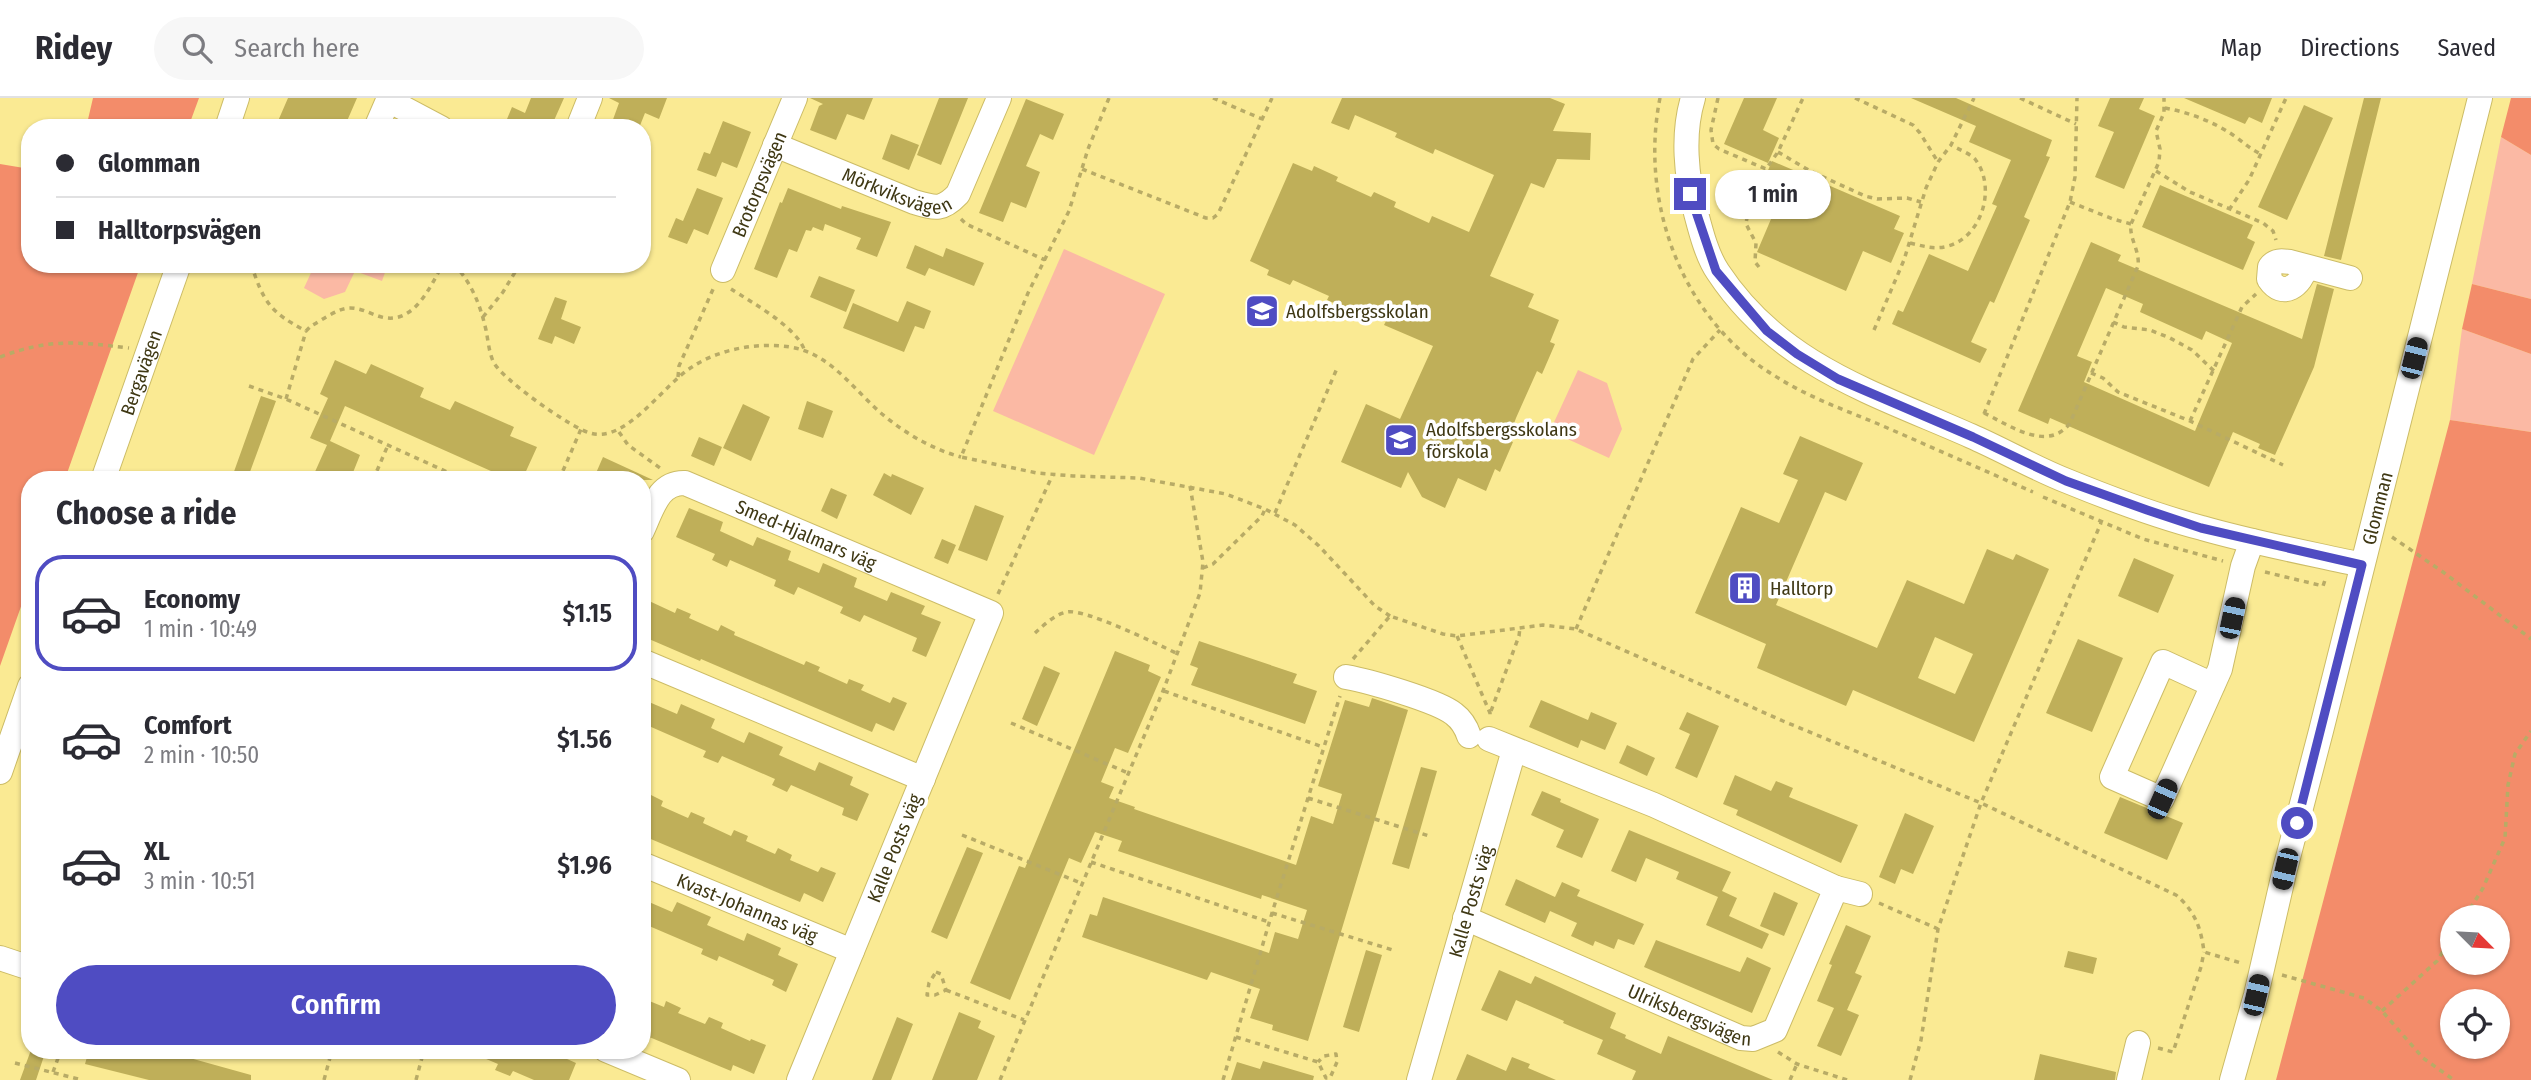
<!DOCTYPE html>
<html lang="en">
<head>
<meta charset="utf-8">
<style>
  body { margin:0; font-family:"Fira Sans Condensed",sans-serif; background:#f7f7f7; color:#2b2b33; height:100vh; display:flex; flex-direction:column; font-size:26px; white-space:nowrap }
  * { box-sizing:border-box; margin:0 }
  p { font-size:23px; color:#7c7c81 }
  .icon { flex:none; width:38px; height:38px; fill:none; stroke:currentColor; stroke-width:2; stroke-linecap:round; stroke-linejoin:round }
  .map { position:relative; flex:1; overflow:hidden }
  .sheet { position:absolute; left:21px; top:373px; width:630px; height:588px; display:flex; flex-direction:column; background:#fff; border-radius:28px; box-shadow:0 2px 5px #0004 }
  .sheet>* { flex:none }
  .top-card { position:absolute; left:21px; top:21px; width:630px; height:154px; border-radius:28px; box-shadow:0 2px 5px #0004; display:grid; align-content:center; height:154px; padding:0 35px; background:#fff }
  .needle { width:46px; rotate:114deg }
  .buttons { position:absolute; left:2440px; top:807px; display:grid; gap:14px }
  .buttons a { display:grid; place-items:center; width:70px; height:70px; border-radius:50%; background:#fff; box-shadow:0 2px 5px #0004; font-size:35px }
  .end { position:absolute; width:32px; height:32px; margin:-16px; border:9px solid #4f4cc2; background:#fff; box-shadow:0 0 0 4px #fff }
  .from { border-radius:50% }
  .bubble { position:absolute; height:49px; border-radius:24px; background:#fff; box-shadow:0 2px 5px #0004; font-size:23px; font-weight:600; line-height:49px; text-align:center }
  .car { position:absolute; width:21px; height:42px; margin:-21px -10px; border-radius:9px; box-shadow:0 0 5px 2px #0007; background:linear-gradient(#222 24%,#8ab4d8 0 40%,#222 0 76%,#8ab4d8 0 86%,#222 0) }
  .top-card b { display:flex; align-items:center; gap:24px; height:66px; font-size:26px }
  .top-card b+b { border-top:2px solid #e1e1e2 }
  .top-card i { width:18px; height:18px; background:#2b2b33 }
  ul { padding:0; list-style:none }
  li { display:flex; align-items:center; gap:21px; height:116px; margin:0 14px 10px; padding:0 21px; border:4px solid transparent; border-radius:28px }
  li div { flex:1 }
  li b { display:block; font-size:26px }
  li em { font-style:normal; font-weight:600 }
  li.selected { border-color:#4f4cc2 }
  li>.icon { width:63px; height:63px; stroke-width:1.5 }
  h2 { padding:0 35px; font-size:32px; line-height:84px }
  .button { display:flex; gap:14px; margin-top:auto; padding:14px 35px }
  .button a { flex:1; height:80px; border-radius:42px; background:#4f4cc2; color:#fff; font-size:28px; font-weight:600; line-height:80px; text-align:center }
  header { display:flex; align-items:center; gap:42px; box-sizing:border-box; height:98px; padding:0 35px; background:#fff; border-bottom:2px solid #e1e1e2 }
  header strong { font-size:33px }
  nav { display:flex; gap:38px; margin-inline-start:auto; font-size:24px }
  .search { width:490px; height:63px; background:#f7f7f7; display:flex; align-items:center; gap:18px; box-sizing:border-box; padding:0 24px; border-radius:38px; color:#7c7c81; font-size:26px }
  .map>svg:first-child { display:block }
  .green { fill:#fbb9a4 }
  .forest { fill:#f38c6a; fill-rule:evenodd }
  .building { fill:#bfaf59; fill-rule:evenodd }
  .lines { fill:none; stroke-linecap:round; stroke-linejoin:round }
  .minor-casing { stroke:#ccbc66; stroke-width:26 }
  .path { stroke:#b8ab66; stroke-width:3.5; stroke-dasharray:5 5; stroke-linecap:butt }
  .minor { stroke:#fff; stroke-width:24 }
  .route { stroke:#4f4cc2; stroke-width:9 }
  .labels { text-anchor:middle; stroke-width:7; stroke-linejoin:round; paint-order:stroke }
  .street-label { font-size:19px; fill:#3f3814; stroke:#fff }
  .poi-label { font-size:19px; fill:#3f3814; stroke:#fff; text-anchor:start }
</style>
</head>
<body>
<header>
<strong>Ridey</strong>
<div class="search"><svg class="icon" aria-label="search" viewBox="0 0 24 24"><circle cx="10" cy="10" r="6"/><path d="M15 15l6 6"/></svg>Search here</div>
<nav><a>Map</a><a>Directions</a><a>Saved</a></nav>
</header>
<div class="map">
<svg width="2531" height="982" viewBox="0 0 2531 982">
  <rect width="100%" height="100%" fill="#faea93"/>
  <!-- green -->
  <path class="green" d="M2501 39 2531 57V201L2472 186Z
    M1064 151 1165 196 1094 357 993 313Z
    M315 166H341L352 169 354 166H388L382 183 355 173 345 194 324 201 304 190Z
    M2462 231 2531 256V334L2450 322Z
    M1578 272 1607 285 1622 331 1609 360 1550 333Z"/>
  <!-- forest -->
  <path class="forest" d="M93 0H199L188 30H86Z
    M2511 0H2531V57L2501 39Z
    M0 66 30 71V166H141L65 381 30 382V483L0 568Z
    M2472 186 2531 201V256L2462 231Z
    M2450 322 2531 334V982H2276ZM2497 819V864H2452V819ZM2497 903V948H2452V903Z"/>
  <!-- building -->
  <path class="building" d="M288 0H357L344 30H275Z
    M531 0H564L552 27 560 30H513L505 26 512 9 525 15Z
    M609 0H667L659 21 645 15 639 30H619L611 27 619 5Z
    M810 0H873L864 22 847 16 836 42 810 32 819 8 823 6Z
    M939 0H968L941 67 917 57Z
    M1342 0H1550L1565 6 1553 33 1591 35 1590 62 1557 61 1544 90 1531 85 1490 178 1534 196 1528 209 1559 222 1550 244 1555 246 1542 276 1537 273 1516 320 1508 342 1513 344 1500 374 1495 371 1486 393 1458 380 1445 410 1422 399 1408 374 1401 390 1341 364 1366 306 1400 321 1433 248 1384 227 1386 223 1351 207 1349 212 1327 202 1329 198 1293 182 1290 187 1267 177 1269 172 1250 163 1293 65 1312 73 1314 68 1338 79 1336 83 1371 99 1374 94 1396 104 1394 109 1429 125 1432 118 1469 134 1494 77 1435 51 1433 56 1395 39 1397 35 1355 17 1349 32 1331 25Z
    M1744 0H1777L1763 32 1779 40 1768 65 1724 46Z
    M1911 0H1956L2052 42 2046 58 2050 59 2024 119 2030 122 1994 205 1990 203 1971 244 1987 251 1980 265 1892 226 1898 212 1903 214 1929 156 1968 173 1997 108 1992 106 2011 62 1969 44 1976 28Z
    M2110 0H2144L2139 11 2155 18 2124 91 2095 79 2114 34 2098 28Z
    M2184 0H2272L2262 25 2249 19 2245 26Z
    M2364 0H2381L2341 162 2324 158Z
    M1026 1 1064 16 1053 42 1040 36 1026 68 1040 74 1026 110 1011 104 1003 124 979 115Z
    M2304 7 2333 20 2287 122 2258 109Z
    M723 23 751 34 737 70 722 64 716 79 697 72 704 54 710 56Z
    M891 36 919 47 909 72 882 61Z
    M1772 63 1900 118 1894 131 1904 135 1891 165 1863 153 1846 193 1757 154 1774 114 1754 105Z
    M2160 87 2253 127 2247 140 2255 144 2243 172 2142 129Z
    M697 90 723 100 708 137 694 131 687 146 668 139 676 120 683 123Z
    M788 90 841 111 842 108 891 124 877 159 856 151 861 140 825 126 823 133 813 129 811 133 806 132 797 154 789 151 777 180 754 171 780 104 782 105Z
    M2091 144 2121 157 2118 163 2302 241 2317 186 2334 191 2314 269 2275 357 2258 350 2260 346 2233 334 2209 389 2050 320 2048 326 2018 313ZM2106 190 2143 206 2140 214 2202 242 2206 233 2232 245 2195 333 2084 284 2092 264 2077 258Z
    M915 147 943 159 946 150 984 165 974 188 929 170 925 178 906 170Z
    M819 178 855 192 846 214 810 199Z
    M555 199 567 203 561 221 581 229 574 246 555 238 552 246 538 241Z
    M907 203 931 213 924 231 915 228 904 254 843 230 853 205 898 224Z
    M335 262 366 276 371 266 424 290 420 299 450 312 455 303 514 329 510 338 537 349 522 382H511L345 308 330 343 360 357 350 382H327L314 376 327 347 310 340 328 300 320 296Z
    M261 298 276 303 247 382H231Z
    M807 303 833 313 823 340 798 331Z
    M743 306 770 319 751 363 723 350Z
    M1800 338 1863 365 1846 403 1825 394 1776 507 1877 550 1907 482 1964 506 1987 451 2013 462 2016 456 2049 471 1974 644 1853 592 1846 608 1757 570 1766 546 1695 515 1741 409 1779 425 1798 382 1783 376ZM1935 539 1973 556 1955 596 1918 580Z
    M699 339 722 349 714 368 691 358Z
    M603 359 653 382H593Z
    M884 375 891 379 892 376 924 390 911 417 873 397Z
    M831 390 847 397 837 421 821 413Z
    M975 407 1004 418 987 463 958 452Z
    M689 410 723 424 720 433 753 448 757 439 791 453 788 462 819 475 823 465 857 480 854 489 887 503 891 494 925 508 921 516 941 524 926 559 912 553 917 540 864 517 860 524 840 515 843 509 798 489 794 497 774 488 776 482 730 462 727 469 712 462 715 456 676 439Z
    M942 441 956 447 948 466 934 460Z
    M2134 460 2174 477 2158 515 2118 498Z
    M647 502 675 515 677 510 691 516 689 520 718 533 721 527 735 534 734 537 804 567 806 563 820 569 818 573 847 586 849 581 864 587 861 592 890 605 893 599 907 605 894 633 876 625 872 634 701 561 700 563 642 538V512Z
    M2078 541 2123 560 2092 634 2046 615Z
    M1199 543 1297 576 1293 585 1317 593 1305 626 1191 587 1198 570 1190 567Z
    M1115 553 1150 567 1148 573 1161 579 1128 655 1115 650 1101 684 1114 689 1109 700 1135 709 1134 711 1296 767 1311 718 1333 726 1342 696 1318 688 1345 602 1369 609 1372 600 1408 612 1308 943 1272 932 1273 927 1250 920 1260 891 1211 874 1207 882 1082 839 1090 816 1097 818 1103 799 1269 855 1275 834 1298 841 1307 812 1262 797 1261 801 1118 753 1122 743 1095 734 1081 765 1069 760 1010 902 970 885 1019 768 1025 770Z
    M1044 568 1060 575 1037 628 1022 621Z
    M642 601 677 616 681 606 715 621 711 630 744 645 749 634 783 649 779 657 815 673 819 664 853 679 850 687 869 696 857 723 842 717 844 710 791 687 787 694 772 687 775 681 722 658 718 665 703 659 706 653 642 625Z
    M1541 602 1588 622 1591 614 1617 625 1605 652 1581 642 1578 650 1529 629Z
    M1687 614 1719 628 1697 680 1675 670 1690 636 1679 631Z
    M1627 647 1655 660 1647 678 1619 665Z
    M1421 669 1437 673 1409 771 1392 766Z
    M1735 677 1771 693 1776 683 1793 690 1789 699 1858 727 1841 765 1736 717 1738 712 1723 706Z
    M1542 693 1561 701 1560 704 1599 721 1582 760 1556 749 1564 732 1531 717Z
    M649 696 663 703 661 708 688 720 691 714 705 720 703 725 731 738 734 732 748 738 746 743 775 756 778 750 792 757 790 762 818 774 821 769 836 775 823 804 804 795 800 804 646 739 650 730 642 727V712Z
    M2120 699 2183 725 2167 762 2104 735Z
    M1905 715 1934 728 1913 776 1901 771 1895 786 1879 779Z
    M1629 732 1731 774 1722 793 1737 800 1729 818 1769 836 1762 851 1706 827 1718 799 1676 781 1679 774 1646 760 1636 784 1611 773Z
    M967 749 983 755 947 841 931 834Z
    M1516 781 1555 799 1562 784 1580 792 1577 798 1644 826 1634 847 1618 841 1614 851 1595 843 1593 848 1571 838 1577 825 1550 813 1545 825 1505 807Z
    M1774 794 1798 805 1784 838 1760 828Z
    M642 801 672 814 677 804 711 819 707 827 744 843 747 835 781 850 778 857 798 866 786 894 772 887 774 882 719 858 717 863 701 856 703 851 642 825Z
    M1846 827 1871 838 1855 875 1862 878 1847 912 1859 917 1841 958 1817 948 1834 910 1817 903 1832 867 1829 866Z
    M1656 842 1740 874 1747 859 1771 870 1752 915 1644 869Z
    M1366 852 1382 857 1359 934 1343 929Z
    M2068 853 2097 860 2093 876 2064 869Z
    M1499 872 1531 886 1535 878 1616 915 1610 930 1626 937 1625 940 1661 956 1668 938 1773 982H1632L1636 973 1597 956 1603 942 1563 925 1564 923 1516 902 1507 923 1481 912Z
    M642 900 664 909 666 903 681 910 678 915 705 926 709 919 723 925 721 930 750 943 751 941 766 947 754 976 733 967 731 973 642 936Z
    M959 914 981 923 978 930 995 938 977 982H932Z
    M897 919 913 926 891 982H872Z
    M31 952H46L36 982H20Z
    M89 952H161L251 977V982H149L85 966Z
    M465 952H547L576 965 569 982H534L513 973 510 978 495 972 498 966Z
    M1467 956 1506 973 1512 959 1530 966 1528 970 1556 982H1456Z
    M2040 956 2116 974 2115 982H2034Z
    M1263 963 1314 978 1313 982H1231L1237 964 1260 971Z"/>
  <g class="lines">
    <!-- minor casing -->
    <g class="minor-casing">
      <g id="minor">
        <path d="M1693 0C1682 36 1686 79 1696 115 1701 134 1707 158 1718 174 1780 268 1874 295 1971 338 2003 352 2034 370 2067 383 2111 401 2156 418 2202 430 2254 445 2308 455 2362 467"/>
        <path d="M388 2 441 30"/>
        <path d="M227 30 237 0"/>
        <path d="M376 30 389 0"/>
        <path d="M578 30 590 0"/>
        <path id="s1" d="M775 47 914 104C935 110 942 113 958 96L999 0"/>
        <path d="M2306 169C2301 187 2283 202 2269 181L2270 169C2275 162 2282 163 2290 164L2350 180"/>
        <path id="s2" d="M723 172 795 0"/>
        <path id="s3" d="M103 382 179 166"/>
        <path id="s4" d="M642 433C652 412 658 384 685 385L991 515 799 982"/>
        <path d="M642 563 923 681"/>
        <path d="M1346 579C1369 583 1438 603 1454 616 1462 622 1466 629 1469 638"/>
        <path d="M2213 587 2163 564 2112 679 2162 701 2220 571 2243 468 2252 443"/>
        <path d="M0 674 30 588"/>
        <path id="s5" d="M642 766 852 853"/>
        <path d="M1836 790 1860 796"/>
        <path id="s6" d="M1465 820 1741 940 1753 941 1775 932 1836 790 1654 707 1489 641"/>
        <path d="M0 860 30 870"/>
        <path d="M606 952 678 982"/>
        <path id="s7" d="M1419 982 1514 652"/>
        <path d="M2129 982 2138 945"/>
        <path id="s8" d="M2232 982 2256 897 2285 771 2321 633 2480 0"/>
      </g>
    </g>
    <!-- path -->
    <path class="path" d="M1109 0 1088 51 1069 113 1028 195 961 359 1037 375 1073 378 1139 380 1226 396 1265 411 1295 427 1319 448 1375 508 1390 518
      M1213 0 1262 21
      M1660 0C1639 104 1682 222 1775 278 1806 298 1842 311 1876 325 1929 348 1981 371 2033 394
      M1718 0 1711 32 1713 46 1719 51 1766 71
      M1855 0 1913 27 1920 35 1938 64
      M2020 0 2076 26
      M2165 10C2188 14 2214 24 2233 37 2243 44 2250 51 2261 56
      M1778 54 1810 73 1865 98 1877 101 1907 100 1921 104
      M1082 71 1206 120H1213L1218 116 1272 0
      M2156 73 2190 94 2263 125 2273 133 2276 142
      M2070 104 2113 121 2131 126
      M2229 112 2249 82 2286 0
      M961 121 966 126 1045 162
      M1910 145C1923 148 1935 152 1948 148 1982 139 1997 89 1975 61 1969 55 1958 51 1951 47
      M251 166C264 205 270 214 306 233L311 228C322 222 338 210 350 210 364 210 375 219 387 220 416 223 431 187 443 166
      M454 166C472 186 480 206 486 232 488 242 489 254 493 263 500 280 571 330 590 335 626 346 663 287 692 269 719 251 758 244 790 249 830 255 853 291 882 316 906 336 932 351 961 359
      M1759 169 1755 164 1756 145 1746 126 1748 113 1766 71 1778 54 1803 0
      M731 191C751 204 795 228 804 251
      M483 219 503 194 520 166
      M2113 224 2124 229 2150 232 2170 240 2192 252 2214 273
      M1874 232 1904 162 1926 90 1938 64 1951 47 1974 0
      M0 259C50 240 78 244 129 250
      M2091 275 2103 280 2118 294 2190 323 2283 367
      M678 279 679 268 714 189
      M249 288 286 301 465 382
      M286 301 306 233
      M1984 315C2009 327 2048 355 2070 325L2138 168C2140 152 2129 141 2131 126L2159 64 2160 51 2156 33 2164 15V0
      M1984 316 2070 104 2075 79 2077 0
      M2190 323 2242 209 2256 196
      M619 334 628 347 660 370
      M373 382 388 347
      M441 382 445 372
      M559 382 581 331
      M2043 399 2143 441 2223 463
      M1275 415 1338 268
      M2392 439 2443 474 2531 541
      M1203 470 1213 466 1262 418 1265 411
      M2265 474 2323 488 2326 479
      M998 496 1053 376
      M1576 531 1693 261 1720 232
      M1035 535C1044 527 1055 516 1067 514 1084 510 1157 546 1176 555
      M1457 538 1490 615V620
      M1353 561 1390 518 1443 536 1457 538 1543 527 1576 531 1783 623 1981 705 2176 797C2195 813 2201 830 2204 854L2241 865
      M1164 593 1323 649
      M1491 613 1519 538 1520 529
      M1011 625 1128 675
      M1308 700 1429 738
      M962 737 1081 785
      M1091 764 1269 824
      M1879 805 1938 831
      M1272 815 1396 853
      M2465 819 2483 790 2505 740 2508 687 2515 656 2531 633
      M936 874 941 876 946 892 935 897H927L929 885Z
      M2282 877 2364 900 2382 913 2423 960 2454 982
      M946 892 1024 922
      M2382 913 2437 863 2452 839
      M1236 939 1318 964 1326 980H1330L1337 964 1336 956 1324 958 1318 964
      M2158 950 2173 954 2201 869 2204 854
      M1778 954 1797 966 1847 982
      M15 965 82 982
      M53 974 61 952
      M324 982 332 952
      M416 982 424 952
      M1000 982 1163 593 1200 495 1203 464 1190 388
      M1223 982 1272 815 1340 598
      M1790 982 1797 966
      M1910 982 1921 942 1938 831 1981 705 2101 425"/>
    <!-- minor -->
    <use href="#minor" class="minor"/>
  </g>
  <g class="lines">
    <!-- route -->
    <path class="route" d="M1690 96 1716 173 1767 233 1797 256 1838 281 1973 339 2066 383 2147 412 2201 430 2362 467 2297 725"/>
  </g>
  <!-- icons -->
  <defs>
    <g id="school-square" transform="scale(1.75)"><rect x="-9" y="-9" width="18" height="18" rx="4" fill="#4f4cc2" stroke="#fff"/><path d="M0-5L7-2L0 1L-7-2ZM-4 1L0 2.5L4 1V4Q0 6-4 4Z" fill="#fff"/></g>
    <g id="building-square" transform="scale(1.75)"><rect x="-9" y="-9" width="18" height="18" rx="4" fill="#4f4cc2" stroke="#fff"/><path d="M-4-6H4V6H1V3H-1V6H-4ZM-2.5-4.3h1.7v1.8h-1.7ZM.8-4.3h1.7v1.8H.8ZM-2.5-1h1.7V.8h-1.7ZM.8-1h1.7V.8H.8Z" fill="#fff"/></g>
  </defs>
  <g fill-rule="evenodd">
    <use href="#school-square" x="1262" y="213"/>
    <use href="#school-square" x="1401" y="342"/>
    <use href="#building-square" x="1745" y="490"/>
  </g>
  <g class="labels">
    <!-- street labels -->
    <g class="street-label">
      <text dy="7" stroke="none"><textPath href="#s1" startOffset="131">Mörkviksvägen</textPath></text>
      <text dy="7" stroke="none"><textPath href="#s2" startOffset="93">Brotorpsvägen</textPath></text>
      <text dy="7" stroke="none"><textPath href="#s3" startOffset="114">Bergavägen</textPath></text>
      <text dy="7" stroke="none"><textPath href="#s8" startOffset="590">Glomman</textPath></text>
      <text dy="7" stroke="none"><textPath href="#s4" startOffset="201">Smed-Hjalmars väg</textPath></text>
      <text transform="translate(894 750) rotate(-68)" y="7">Kalle Posts väg</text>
      <text dy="7" stroke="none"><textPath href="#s7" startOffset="186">Kalle Posts väg</textPath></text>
      <text dy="7" stroke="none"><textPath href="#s5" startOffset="114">Kvast-Johannas väg</textPath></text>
      <text dy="7" stroke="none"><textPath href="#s6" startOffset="245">Ulriksbergsvägen</textPath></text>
    </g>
    <!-- poi labels -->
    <g class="poi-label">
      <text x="1286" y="220">Adolfsbergsskolan</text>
      <text x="1426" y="338">Adolfsbergsskolans<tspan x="1426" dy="22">förskola</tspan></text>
      <text x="1770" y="497">Halltorp</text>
    </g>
  </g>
</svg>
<div class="buttons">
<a><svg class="needle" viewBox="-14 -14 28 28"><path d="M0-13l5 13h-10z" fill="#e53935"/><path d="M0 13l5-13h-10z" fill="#7c7c81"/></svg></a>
<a><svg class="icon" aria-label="locate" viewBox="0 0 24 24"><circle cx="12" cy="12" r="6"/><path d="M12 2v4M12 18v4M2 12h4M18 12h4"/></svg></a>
</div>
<i class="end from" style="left:2297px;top:725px"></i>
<i class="end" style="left:1690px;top:96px"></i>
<div class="bubble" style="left:1715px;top:72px;width:116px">1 min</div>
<i class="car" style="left:2414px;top:260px;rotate:14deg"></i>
<i class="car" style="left:2232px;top:520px;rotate:12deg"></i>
<i class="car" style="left:2162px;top:701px;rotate:24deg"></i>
<i class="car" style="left:2285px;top:771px;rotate:193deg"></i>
<i class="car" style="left:2256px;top:897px;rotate:13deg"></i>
<div class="top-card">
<b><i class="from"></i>Glomman</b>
<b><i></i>Halltorpsvägen</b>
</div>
<section class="sheet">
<h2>Choose a ride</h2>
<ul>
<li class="selected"><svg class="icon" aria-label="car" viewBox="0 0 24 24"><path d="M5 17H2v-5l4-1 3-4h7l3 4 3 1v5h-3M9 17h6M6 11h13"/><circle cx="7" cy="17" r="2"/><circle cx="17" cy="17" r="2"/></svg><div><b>Economy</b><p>1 min · 10:49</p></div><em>$1.15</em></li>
<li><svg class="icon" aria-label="car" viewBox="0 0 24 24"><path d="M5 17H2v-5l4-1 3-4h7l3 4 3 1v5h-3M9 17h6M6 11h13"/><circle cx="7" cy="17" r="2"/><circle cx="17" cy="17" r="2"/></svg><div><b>Comfort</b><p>2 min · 10:50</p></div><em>$1.56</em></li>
<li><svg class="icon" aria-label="car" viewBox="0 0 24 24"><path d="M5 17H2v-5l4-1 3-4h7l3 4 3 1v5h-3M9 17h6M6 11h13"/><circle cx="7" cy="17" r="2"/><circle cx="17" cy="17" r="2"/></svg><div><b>XL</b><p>3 min · 10:51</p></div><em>$1.96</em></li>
</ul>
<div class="button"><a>Confirm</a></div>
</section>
</div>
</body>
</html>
